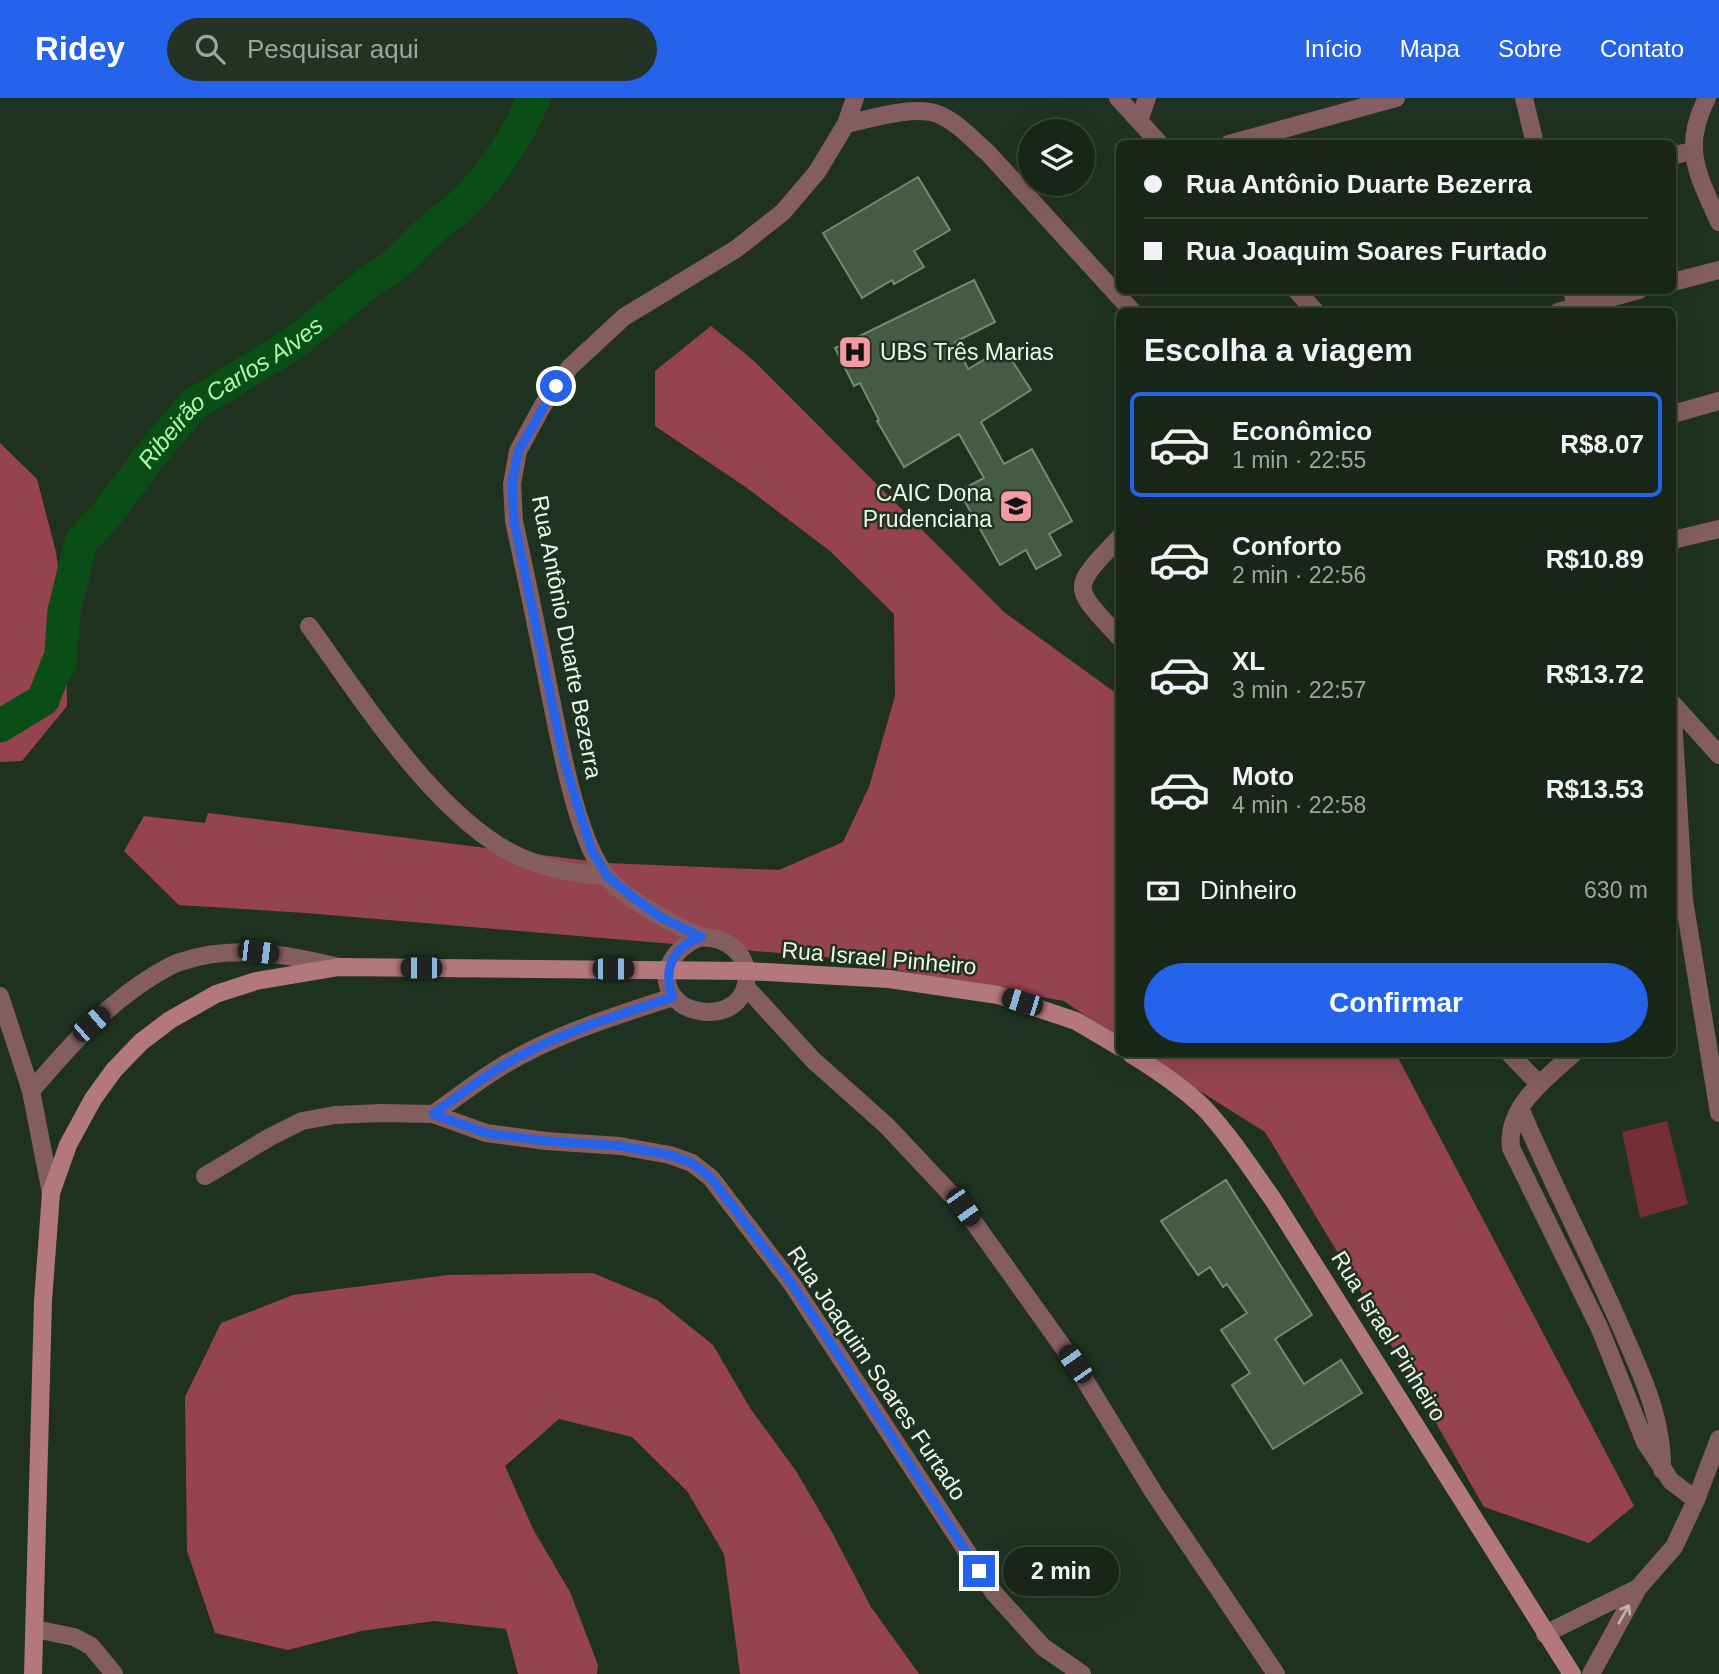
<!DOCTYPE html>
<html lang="pt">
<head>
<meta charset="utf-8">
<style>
  body { margin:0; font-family:Arial,sans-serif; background:#243224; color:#f1f3f6; height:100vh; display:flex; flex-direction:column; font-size:26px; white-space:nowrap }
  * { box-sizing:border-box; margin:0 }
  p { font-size:23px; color:#9ea5a1 }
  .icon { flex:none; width:38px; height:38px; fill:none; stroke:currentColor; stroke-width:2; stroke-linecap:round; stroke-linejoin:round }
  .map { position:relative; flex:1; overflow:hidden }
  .panel { position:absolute; left:1116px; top:210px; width:560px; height:749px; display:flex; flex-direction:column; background:#172617; border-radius:10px; box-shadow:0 7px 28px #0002,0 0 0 2px #364336 }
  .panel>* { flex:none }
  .banner { position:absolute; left:1116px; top:42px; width:560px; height:154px; border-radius:10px; box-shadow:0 7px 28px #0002,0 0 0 2px #364336; display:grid; align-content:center; height:154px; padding:0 28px; background:#172617 }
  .fabs { position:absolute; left:1018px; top:21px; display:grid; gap:14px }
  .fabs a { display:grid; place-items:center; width:77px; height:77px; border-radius:50%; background:#172617; box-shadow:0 7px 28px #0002,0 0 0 2px #364336; font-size:35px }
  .end { position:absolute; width:32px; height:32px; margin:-16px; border:9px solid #2563eb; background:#fff; box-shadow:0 0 0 4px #fff }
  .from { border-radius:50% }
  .bubble { position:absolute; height:49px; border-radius:24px; background:#172617; box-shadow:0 7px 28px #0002,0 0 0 2px #364336; font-size:23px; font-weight:600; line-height:49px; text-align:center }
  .car { position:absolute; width:21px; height:42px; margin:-21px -10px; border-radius:9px; box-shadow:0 0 5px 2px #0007; background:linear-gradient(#222 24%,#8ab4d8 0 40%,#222 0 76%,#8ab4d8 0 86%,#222 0) }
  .banner b { display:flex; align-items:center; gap:24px; height:66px; font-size:26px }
  .banner b+b { border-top:2px solid #364336 }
  .banner i { width:18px; height:18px; background:#f1f3f6 }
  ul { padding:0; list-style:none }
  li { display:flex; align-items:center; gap:21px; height:105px; margin:0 14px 10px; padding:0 14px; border:4px solid transparent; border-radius:10px }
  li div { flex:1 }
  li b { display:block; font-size:26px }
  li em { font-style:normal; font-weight:600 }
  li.selected { border-color:#2563eb }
  li>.icon { width:63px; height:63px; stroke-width:1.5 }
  h2 { padding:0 28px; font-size:32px; line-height:84px }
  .pay { display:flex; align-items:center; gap:18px; height:77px; padding:0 28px; font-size:26px }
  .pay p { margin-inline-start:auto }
  .action { display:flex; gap:14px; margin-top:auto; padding:14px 28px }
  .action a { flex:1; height:80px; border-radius:42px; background:#2563eb; color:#fff; font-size:28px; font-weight:600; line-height:80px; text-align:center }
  header { display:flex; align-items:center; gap:42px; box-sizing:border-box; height:98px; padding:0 35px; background:#2563eb; color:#fff }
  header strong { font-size:33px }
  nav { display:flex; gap:38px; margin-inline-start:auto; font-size:24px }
  .search { width:490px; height:63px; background:#243224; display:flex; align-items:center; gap:18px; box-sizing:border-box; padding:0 24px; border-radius:38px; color:#9ea5a1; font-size:26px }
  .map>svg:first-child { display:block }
  .green { fill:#752d38 }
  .forest { fill:#95444f }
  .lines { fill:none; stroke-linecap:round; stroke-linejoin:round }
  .river { stroke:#0a4e15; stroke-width:33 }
  .building { fill:#465b46; stroke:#738a73; stroke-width:2 }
  .minor { stroke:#835d60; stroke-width:18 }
  .secondary { stroke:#b3787d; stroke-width:18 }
  .oneway { stroke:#bcb2ac }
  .route { stroke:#2563eb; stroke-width:9 }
  .labels { text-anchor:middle; stroke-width:5; stroke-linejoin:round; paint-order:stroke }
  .poi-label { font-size:23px; fill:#ebf8eb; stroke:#1f321f; text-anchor:start }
  .street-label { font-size:23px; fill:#ebf8eb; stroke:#1f321f }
  .water-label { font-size:24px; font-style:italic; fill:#a6fca8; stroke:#1f321f }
</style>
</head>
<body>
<header>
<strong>Ridey</strong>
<div class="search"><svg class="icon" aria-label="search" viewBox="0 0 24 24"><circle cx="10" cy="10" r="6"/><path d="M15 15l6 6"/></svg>Pesquisar aqui</div>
<nav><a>Início</a><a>Mapa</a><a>Sobre</a><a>Contato</a></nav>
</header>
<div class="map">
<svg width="1719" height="1576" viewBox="0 0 1719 1576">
  <rect width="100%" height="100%" fill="#1f321f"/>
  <!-- green -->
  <path class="green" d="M1667 1023 1688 1106 1640 1120 1622 1034Z"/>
  <!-- forest -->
  <path class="forest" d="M711 228 754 263 1004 514 1120 598V941L1064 903 826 859 306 815 179 807 124 753 144 718 205 725 208 715 606 765 779 772 843 744 869 689 895 598 894 516 830 453 747 390 655 328V273Z
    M0 345 37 381 56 454 66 526 67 608 22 663 0 664Z
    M1141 956H1396L1634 1408 1589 1445 1484 1409 1356 1185 1265 1034Z
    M593 1175 657 1202 713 1247 750 1310 796 1373 833 1436 871 1509 919 1576H740L724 1456 687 1393 632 1339 559 1321 505 1368 533 1431 570 1494 598 1567 597 1576H518L506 1531 434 1523 361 1533 288 1552 215 1535 187 1453 185 1299 221 1225 293 1197 448 1177Z"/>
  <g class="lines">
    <!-- river -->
    <path class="river" id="s1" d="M0 628 43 602 58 564 60 566 64 513 81 444 106 417 155 352 193 307 294 245 373 181C395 171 410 151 427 135 439 124 453 115 465 104 494 74 518 38 534 0"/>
  </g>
  <!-- building -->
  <path class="building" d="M918 79 950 132 914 153 924 169 894 186 892 182 862 200 823 135Z
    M974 182 995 224 955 244 968 271 1004 250 1031 292 981 324 1004 366 1032 351 1072 423 1049 436 1061 457 1036 471 1026 452 1000 467 959 393 984 380 959 336 904 369 877 323 879 322 860 285 854 288 835 250Z
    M1226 1082 1312 1217 1275 1241 1304 1286 1341 1262 1362 1295 1273 1351 1232 1287 1250 1275 1221 1232 1247 1215 1227 1186 1223 1189 1210 1169 1198 1177 1161 1123Z"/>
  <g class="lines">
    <!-- minor -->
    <path class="minor" d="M1118 0 1160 46
      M1524 0 1535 46
      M1707 0C1681 50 1698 77 1719 124
      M1139 23 1147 0
      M846 26C869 21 917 6 940 17 958 25 973 42 988 55L1133 214
      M1229 46 1396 0
      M1673 58 1693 52
      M1673 184 1719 172
      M1296 192 1316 214
      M1572 192 1577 214
      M1558 214 1639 192
      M1673 316 1719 303
      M1120 439C1070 492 1071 487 1120 540
      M1673 442 1719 431
      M309 528C362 601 437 721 520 759 548 772 578 775 608 779
      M1673 606 1719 657
      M1673 619 1684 802 1719 1015
      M701 839C673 825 628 804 607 779 577 741 561 649 551 601 539 541 527 482 514 423L512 386 518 353 543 307 570 269 624 219 736 151 783 114 817 74 846 26 855 0
      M701 839C760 839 762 916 706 914 697 913 687 911 680 905 652 882 673 849 701 839Z
      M746 889 813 962 887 1028 963 1109 1075 1266 1154 1395 1276 1576
      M0 898 31 993 51 1095
      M1510 956 1539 986
      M1573 956C1545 981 1506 1009 1511 1050L1600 1231 1645 1344 1671 1383 1696 1402
      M31 993C69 949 106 906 156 876 164 872 172 866 180 864 232 846 287 856 339 869
      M1520 1010C1551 1083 1587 1152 1619 1225 1640 1274 1663 1318 1662 1372
      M433 1016C455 1001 476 984 499 970 552 937 615 918 673 899
      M205 1078 270 1039 302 1023 335 1017 381 1015 433 1016 486 1035 546 1043 620 1048 670 1057 692 1065 711 1080 792 1186 994 1495 1043 1549 1082 1576
      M1638 1490 1674 1449 1696 1402 1719 1341
      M35 1531 74 1539 91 1548 114 1576
      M1545 1536 1638 1490 1591 1576"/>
    <!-- secondary -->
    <path class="secondary" d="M1131 956C1157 972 1183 989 1205 1011 1231 1039 1252 1072 1274 1103L1572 1576
      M33 1576 43 1203 51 1095 68 1047 93 1001 114 972 141 944 170 922 216 896 256 883 339 869 748 873 889 881 998 897 1076 923 1120 949"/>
  </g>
  <!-- one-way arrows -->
  <defs><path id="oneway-shaft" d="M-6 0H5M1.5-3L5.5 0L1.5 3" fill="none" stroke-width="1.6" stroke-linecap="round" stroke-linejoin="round" transform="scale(1.75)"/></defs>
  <use class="oneway" href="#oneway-shaft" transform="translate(1624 1516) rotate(-61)"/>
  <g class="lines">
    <!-- route -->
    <path class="route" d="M556 288 518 354 512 386 514 423 564 662 591 751 608 779 634 800 660 819 701 839C673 849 662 871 673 899 615 918 552 937 499 970 476 984 455 1001 433 1016L486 1035 546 1043 620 1048 670 1057 692 1065 711 1080 792 1186 979 1473"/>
  </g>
  <!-- icons -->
  <defs>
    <g id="hospital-square" transform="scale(1.75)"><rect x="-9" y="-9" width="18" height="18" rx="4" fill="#f49aa3" stroke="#1f321f"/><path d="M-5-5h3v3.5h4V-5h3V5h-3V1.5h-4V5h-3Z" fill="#111"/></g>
    <g id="school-square" transform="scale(1.75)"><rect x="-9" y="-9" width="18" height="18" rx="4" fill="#f49aa3" stroke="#1f321f"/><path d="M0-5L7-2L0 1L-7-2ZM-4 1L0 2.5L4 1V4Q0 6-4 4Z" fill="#111"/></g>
  </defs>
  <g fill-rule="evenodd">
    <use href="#hospital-square" x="855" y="254"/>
    <use href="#school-square" x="1016" y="408"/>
  </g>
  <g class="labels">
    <!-- poi labels -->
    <g class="poi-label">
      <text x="880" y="262">UBS Três Marias</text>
      <text x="992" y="403" text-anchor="end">CAIC Dona<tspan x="992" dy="26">Prudenciana</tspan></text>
    </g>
    <!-- street labels -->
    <g class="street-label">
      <text transform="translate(567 539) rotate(79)" y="8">Rua Antônio Duarte Bezerra</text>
      <text transform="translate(879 860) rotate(5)" y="8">Rua Israel Pinheiro</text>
      <text transform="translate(1389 1238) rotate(58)" y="8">Rua Israel Pinheiro</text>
      <text transform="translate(877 1275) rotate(56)" y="8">Rua Joaquim Soares Furtado</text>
    </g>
    <!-- water labels -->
    <g class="water-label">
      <text dy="8" stroke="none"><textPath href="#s1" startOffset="432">Ribeirão Carlos Alves</textPath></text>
    </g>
  </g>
</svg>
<div class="fabs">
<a><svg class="icon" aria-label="layers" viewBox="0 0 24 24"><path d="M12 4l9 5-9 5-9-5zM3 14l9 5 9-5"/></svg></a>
</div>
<i class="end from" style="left:556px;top:288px"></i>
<i class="end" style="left:979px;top:1473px"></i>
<div class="bubble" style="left:1003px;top:1449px;width:116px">2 min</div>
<i class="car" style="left:258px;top:854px;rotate:97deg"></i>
<i class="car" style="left:421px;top:870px;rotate:270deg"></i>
<i class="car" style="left:613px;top:871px;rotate:90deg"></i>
<i class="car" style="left:1022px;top:904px;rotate:287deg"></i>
<i class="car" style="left:91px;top:926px;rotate:49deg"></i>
<i class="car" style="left:963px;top:1109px;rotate:145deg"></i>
<i class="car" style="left:1075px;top:1266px;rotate:325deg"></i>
<div class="banner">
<b><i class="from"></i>Rua Antônio Duarte Bezerra</b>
<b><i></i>Rua Joaquim Soares Furtado</b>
</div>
<section class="panel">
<h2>Escolha a viagem</h2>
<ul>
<li class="selected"><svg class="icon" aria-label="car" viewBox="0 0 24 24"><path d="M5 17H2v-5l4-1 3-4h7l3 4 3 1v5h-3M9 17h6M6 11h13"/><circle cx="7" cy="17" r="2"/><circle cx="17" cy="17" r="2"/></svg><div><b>Econômico</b><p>1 min · 22:55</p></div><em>R$8.07</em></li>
<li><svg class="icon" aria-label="car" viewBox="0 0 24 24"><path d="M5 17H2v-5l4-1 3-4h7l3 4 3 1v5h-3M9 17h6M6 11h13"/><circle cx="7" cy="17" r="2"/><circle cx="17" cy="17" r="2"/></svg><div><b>Conforto</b><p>2 min · 22:56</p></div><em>R$10.89</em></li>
<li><svg class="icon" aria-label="car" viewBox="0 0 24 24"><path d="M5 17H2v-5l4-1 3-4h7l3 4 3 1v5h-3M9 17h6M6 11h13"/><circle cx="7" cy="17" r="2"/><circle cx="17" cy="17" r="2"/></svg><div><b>XL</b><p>3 min · 22:57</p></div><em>R$13.72</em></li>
<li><svg class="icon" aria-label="car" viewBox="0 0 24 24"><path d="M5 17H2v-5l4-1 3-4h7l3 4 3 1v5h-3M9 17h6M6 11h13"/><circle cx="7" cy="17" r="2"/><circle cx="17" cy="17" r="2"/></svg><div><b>Moto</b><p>4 min · 22:58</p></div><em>R$13.53</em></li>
</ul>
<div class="pay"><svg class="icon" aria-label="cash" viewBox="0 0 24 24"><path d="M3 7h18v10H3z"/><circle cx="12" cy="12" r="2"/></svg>Dinheiro<p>630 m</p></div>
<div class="action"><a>Confirmar</a></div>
</section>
</div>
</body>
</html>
